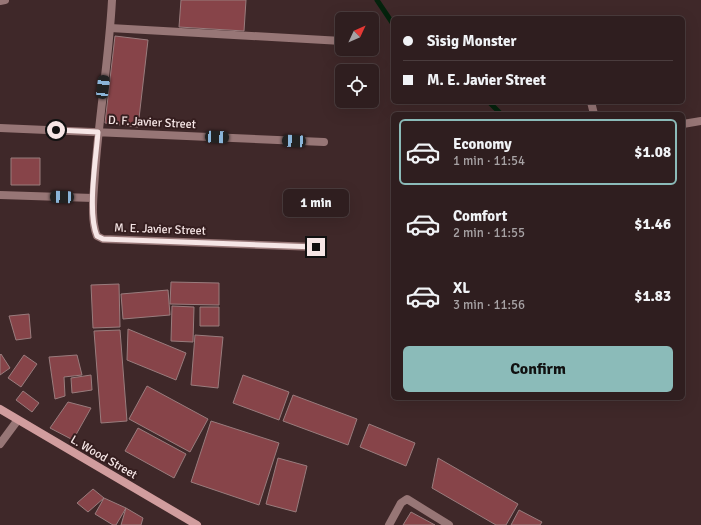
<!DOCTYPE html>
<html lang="en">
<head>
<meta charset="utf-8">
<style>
  body { margin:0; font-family:Signika,sans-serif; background:#3b2b2c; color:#f1f3f6; height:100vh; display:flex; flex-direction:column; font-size:15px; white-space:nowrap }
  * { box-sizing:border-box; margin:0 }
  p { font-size:13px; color:#a7a2a4 }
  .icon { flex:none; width:22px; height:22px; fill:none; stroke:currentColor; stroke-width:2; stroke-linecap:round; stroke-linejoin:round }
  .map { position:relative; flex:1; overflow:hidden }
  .drawer { position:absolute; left:391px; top:112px; width:294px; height:288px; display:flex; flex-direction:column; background:#2f1e1f; border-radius:6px; box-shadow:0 4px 16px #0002,0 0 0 1px #4a3c3d }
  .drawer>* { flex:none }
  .top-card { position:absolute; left:391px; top:16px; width:294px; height:88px; border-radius:6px; box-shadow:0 4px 16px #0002,0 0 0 1px #4a3c3d; display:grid; align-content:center; height:88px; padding:0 12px; background:#2f1e1f }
  .needle { width:26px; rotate:46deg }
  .buttons { position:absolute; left:335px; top:12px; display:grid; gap:8px }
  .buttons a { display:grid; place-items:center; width:44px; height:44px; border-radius:6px; background:#2f1e1f; box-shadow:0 4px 16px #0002,0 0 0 1px #4a3c3d; font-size:20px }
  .end { position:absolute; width:18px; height:18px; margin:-9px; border:5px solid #f6e6e6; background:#111; box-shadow:0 0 0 2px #111 }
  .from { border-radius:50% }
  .bubble { position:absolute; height:28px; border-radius:6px; background:#2f1e1f; box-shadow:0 4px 16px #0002,0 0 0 1px #4a3c3d; font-size:13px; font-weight:700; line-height:28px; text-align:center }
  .car { position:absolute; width:12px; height:24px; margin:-12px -6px; border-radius:5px; box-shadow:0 0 3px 1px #0007; background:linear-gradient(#222 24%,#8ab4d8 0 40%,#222 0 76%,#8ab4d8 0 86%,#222 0) }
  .top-card b { display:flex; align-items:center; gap:14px; height:38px; font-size:15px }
  .top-card b+b { border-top:1px solid #4a3c3d }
  .top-card i { width:10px; height:10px; background:#f1f3f6 }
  ul { padding:7px 0 0; list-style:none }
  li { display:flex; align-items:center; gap:12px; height:66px; margin:0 8px 6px; padding:0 4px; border:2px solid transparent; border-radius:6px }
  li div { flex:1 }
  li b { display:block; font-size:15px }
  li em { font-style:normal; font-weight:700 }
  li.on { border-color:#8bbbb9 }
  li>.icon { width:36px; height:36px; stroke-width:1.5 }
  .cta { display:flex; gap:8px; margin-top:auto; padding:8px 12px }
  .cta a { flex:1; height:46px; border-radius:6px; background:#8bbbb9; color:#111; font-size:16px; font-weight:700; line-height:46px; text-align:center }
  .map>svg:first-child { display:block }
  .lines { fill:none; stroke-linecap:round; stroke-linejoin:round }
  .stream { stroke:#05230d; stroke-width:5 }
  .building { fill:#874449; stroke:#997c7d }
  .service { stroke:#977676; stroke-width:8 }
  .minor { stroke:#977676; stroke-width:8 }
  .secondary { stroke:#d19d9e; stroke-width:8 }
  .route { stroke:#f6e6e6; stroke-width:5 }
  .labels { text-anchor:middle; stroke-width:4; stroke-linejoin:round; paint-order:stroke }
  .street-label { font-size:12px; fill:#f6e6e6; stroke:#351e1f }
</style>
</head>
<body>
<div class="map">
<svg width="701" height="525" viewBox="0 0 701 525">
  <rect width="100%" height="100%" fill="#3f2829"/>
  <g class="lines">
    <!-- stream -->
    <path class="stream" d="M377 0 393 24
      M489 102 501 114"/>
  </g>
  <!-- building -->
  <path class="building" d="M181 0H246L244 31 179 27Z
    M115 36 148 40 138 127 105 123Z
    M11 158H40V185H11Z
    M171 282 219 283V305L170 304Z
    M119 284 120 327 93 328 91 285Z
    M168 290 170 315 123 319 121 294Z
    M172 306 194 307 193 342 171 341Z
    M200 307H219V326H200Z
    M29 314 31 338 16 340 9 316Z
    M128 329 186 353 176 380 127 360Z
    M120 330 127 421 101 423 94 331Z
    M195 335 223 337 218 388 191 385Z
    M1 354 10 368 0 375V355Z
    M24 355 37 364 21 387 8 378Z
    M77 355 82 375 64 377 65 396 55 399 49 357Z
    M91 375 92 390 72 393 71 378Z
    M243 375 289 392 279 420 233 403Z
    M147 386 208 419 190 452 129 419Z
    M23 391 39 403 32 412 16 400Z
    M293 395 357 419 348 445 283 421Z
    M68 402 91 408 73 440 50 428Z
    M211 421 279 443 259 505 191 482Z
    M369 424 415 443 406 466 360 447Z
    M138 428 186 454 174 478 125 451Z
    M278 458 307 466 296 512 266 504Z
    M438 458 518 504 506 525H496L432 488Z
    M93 489 104 498 88 512 77 503Z
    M104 498 126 508 116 525H113L95 514Z
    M126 508 143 518 141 525H121Z
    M519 510 542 522 540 525H511Z
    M411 512 435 525H403Z"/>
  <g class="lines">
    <!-- service -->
    <path class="service" d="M591 102 594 114
      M0 444 17 421
      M389 525 401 503 407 499 449 525"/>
    <!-- minor -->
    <path class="minor" d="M112 0C109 58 99 115 95 173 94 193 90 218 97 236L103 239 316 247
      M0 1 5 0
      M110 28 342 41
      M683 124 701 121
      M0 128 324 142
      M0 195 93 198"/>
    <!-- secondary -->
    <path class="secondary" d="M0 409 197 525"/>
  </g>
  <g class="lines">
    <!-- route -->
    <path class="route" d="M56 130 98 132C96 159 87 212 97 236L103 239 316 247"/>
  </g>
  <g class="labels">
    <!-- street labels -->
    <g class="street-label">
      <text transform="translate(152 122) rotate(3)" y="4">D. F. Javier Street</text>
      <text transform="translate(160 229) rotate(2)" y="4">M. E. Javier Street</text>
      <text transform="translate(104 457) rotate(30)" y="4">L. Wood Street</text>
    </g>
  </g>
</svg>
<div class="buttons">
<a><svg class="needle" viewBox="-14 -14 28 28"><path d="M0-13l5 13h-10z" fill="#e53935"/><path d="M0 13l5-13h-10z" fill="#a7a2a4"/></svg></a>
<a><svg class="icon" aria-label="locate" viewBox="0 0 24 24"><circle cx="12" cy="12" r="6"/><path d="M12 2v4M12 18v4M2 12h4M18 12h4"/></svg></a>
</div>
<i class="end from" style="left:56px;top:130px"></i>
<i class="end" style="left:316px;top:247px"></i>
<div class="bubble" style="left:283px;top:189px;width:66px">1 min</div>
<i class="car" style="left:103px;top:87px;rotate:7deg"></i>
<i class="car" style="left:217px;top:137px;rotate:93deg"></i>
<i class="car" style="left:294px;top:141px;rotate:273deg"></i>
<i class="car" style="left:62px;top:197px;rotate:272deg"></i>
<div class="top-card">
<b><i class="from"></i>Sisig Monster</b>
<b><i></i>M. E. Javier Street</b>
</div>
<section class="drawer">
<ul>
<li class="on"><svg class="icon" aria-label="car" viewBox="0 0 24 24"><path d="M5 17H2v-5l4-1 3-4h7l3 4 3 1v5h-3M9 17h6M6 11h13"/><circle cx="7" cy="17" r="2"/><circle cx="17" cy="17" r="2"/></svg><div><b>Economy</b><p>1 min · 11:54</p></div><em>$1.08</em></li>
<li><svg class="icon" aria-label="car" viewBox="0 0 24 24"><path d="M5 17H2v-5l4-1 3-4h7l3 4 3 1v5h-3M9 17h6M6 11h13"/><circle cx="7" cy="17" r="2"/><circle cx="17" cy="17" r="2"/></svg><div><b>Comfort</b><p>2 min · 11:55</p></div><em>$1.46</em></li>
<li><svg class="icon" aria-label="car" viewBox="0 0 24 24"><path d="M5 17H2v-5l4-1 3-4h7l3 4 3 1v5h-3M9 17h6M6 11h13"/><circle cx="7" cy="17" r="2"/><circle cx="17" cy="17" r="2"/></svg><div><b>XL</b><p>3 min · 11:56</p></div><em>$1.83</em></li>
</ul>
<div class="cta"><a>Confirm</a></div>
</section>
</div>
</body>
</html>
